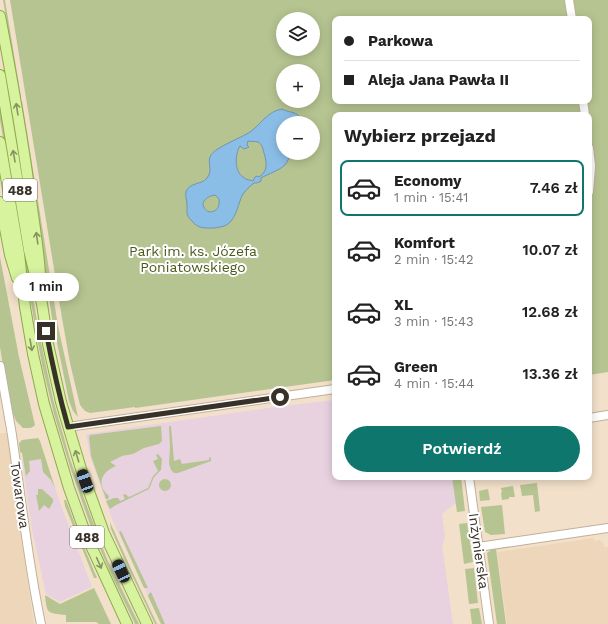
<!DOCTYPE html>
<html lang="pl">
<head>
<meta charset="utf-8">
<style>
  body { margin:0; font-family:"Work Sans",sans-serif; background:#f2f2f2; color:#222; height:100vh; display:flex; flex-direction:column; font-size:15px; white-space:nowrap }
  * { box-sizing:border-box; margin:0 }
  p { font-size:13px; color:#767676 }
  .icon { flex:none; width:22px; height:22px; fill:none; stroke:currentColor; stroke-width:2; stroke-linecap:round; stroke-linejoin:round }
  .map { position:relative; flex:1; overflow:hidden }
  .drawer { position:absolute; left:332px; top:112px; width:260px; height:368px; display:flex; flex-direction:column; background:#fff; border-radius:8px; box-shadow:0 2px 10px #0003 }
  .drawer>* { flex:none }
  .hud { position:absolute; left:332px; top:16px; width:260px; height:88px; border-radius:8px; box-shadow:0 2px 10px #0003; display:grid; align-content:center; height:88px; padding:0 12px; background:#fff }
  .fabs { position:absolute; left:276px; top:12px; display:grid; gap:8px }
  .fabs a { display:grid; place-items:center; width:44px; height:44px; border-radius:50%; background:#fff; box-shadow:0 2px 10px #0003; font-size:20px }
  .end { position:absolute; width:18px; height:18px; margin:-9px; border:5px solid #383128; background:#fff; box-shadow:0 0 0 2px #fff }
  .from { border-radius:50% }
  .bubble { position:absolute; height:28px; border-radius:14px; background:#fff; box-shadow:0 2px 10px #0003; font-size:13px; font-weight:600; line-height:28px; text-align:center }
  .car { position:absolute; width:12px; height:24px; margin:-12px -6px; border-radius:5px; box-shadow:0 0 3px 1px #0007; background:linear-gradient(#222 24%,#8ab4d8 0 40%,#222 0 76%,#8ab4d8 0 86%,#222 0) }
  .hud b { display:flex; align-items:center; gap:14px; height:38px; font-size:15px }
  .hud b+b { border-top:1px solid #e0e0e0 }
  .hud i { width:10px; height:10px; background:#222 }
  ul { padding:0; list-style:none }
  li { display:flex; align-items:center; gap:12px; height:56px; margin:0 8px 6px; padding:0 4px; border:2px solid transparent; border-radius:8px }
  li div { flex:1 }
  li b { display:block; font-size:15px }
  li em { font-style:normal; font-weight:600 }
  li.selected { border-color:#0f766e }
  li>.icon { width:36px; height:36px; stroke-width:1.5 }
  h2 { padding:0 12px; font-size:18px; line-height:48px }
  .action { display:flex; gap:8px; margin-top:auto; padding:8px 12px }
  .action a { flex:1; height:46px; border-radius:24px; background:#0f766e; color:#fff; font-size:16px; font-weight:600; line-height:46px; text-align:center }
  .map>svg:first-child { display:block }
  .commercial { fill:#e8d2e0 }
  .built { fill:#edd6b9 }
  .green { fill:#b6c491; fill-rule:evenodd }
  .water { fill:#8bbee7; stroke:#7294ae; fill-rule:evenodd }
  .lines { fill:none; stroke-linecap:round; stroke-linejoin:round }
  .minor-casing { stroke:#c1b09a; stroke-width:10 }
  .major-casing { stroke:#8eaa4b; stroke-width:12 }
  .minor { stroke:#fff; stroke-width:8 }
  .major { stroke:#d7f39e; stroke-width:10 }
  .oneway { stroke:#889263 }
  .route { stroke:#383128; stroke-width:5 }
  .labels { text-anchor:middle; stroke-width:4; stroke-linejoin:round; paint-order:stroke }
  .shield { fill:#fff; stroke:#746f68; stroke-width:1 }
  .shield-label { font-size:13px; font-weight:bold; fill:#383128 }
  .park-label { font-size:14px; fill:#4b591b; stroke:#fff }
  .street-label { font-size:14px; fill:#383128; stroke:#fff }
</style>
</head>
<body>
<div class="map">
<svg width="608" height="624" viewBox="0 0 608 624">
  <rect width="100%" height="100%" fill="#f2e0ca"/>
  <!-- commercial -->
  <path class="commercial" d="M335 400V477H452L456 503 442 514 445 537 442 545 453 624H161L112 519 90 456 86 434 282 406Z
    M44 455 62 508 92 587 60 602 46 594 32 530 22 460Z"/>
  <!-- built -->
  <path class="built" d="M0 433H7L21 538 34 624H0Z
    M594 538V541L600 540 603 543 604 547H608V624H507L497 552Z"/>
  <!-- green -->
  <path class="green" d="M3 0H5L21 97 19 96V94Z
    M10 0H608V372L589 375V115H335V380L135 408V407L90 413 85 411 80 405 70 363 62 318ZM283 19H313V49H283ZM335 19H589V101H335ZM283 71H313V101H283ZM283 123H313V153H283Z
    M0 98 39 333 53 399 70 459 88 509 107 559 139 624H135L109 570 91 527 71 470 54 414 42 365 35 326 0 120Z
    M22 101 58 326 78 417 73 411 69 401 52 318 20 103Z
    M0 257 19 357 35 425C32 429 28 428 23 428L16 421 9 403 0 347Z
    M161 426 162 441 159 444 144 448 133 454 122 456 110 462 116 466C101 472 96 485 109 496L108 499H106L91 456 89 437 90 435Z
    M169 426H171L174 461 180 459 182 464 209 460V457L211 458V461L178 473H174L171 470 169 464 170 447Z
    M38 438 40 441 55 488 51 480 43 472 41 459 29 461 30 471 26 476 22 453 20 452 19 443 22 440Z
    M158 454 162 459 161 470 154 477 149 489 116 505 110 509 106 501 114 498H118L120 501 125 499 123 495 125 494 129 497 148 488 153 476 158 471 153 461 158 459 156 455Z
    M452 477H461L465 511 457 512Z
    M159 485a6 6 0 1 1 12 0a6 6 0 1 1-12 0Z
    M537 483 540 511 535 512 533 495 522 496 520 485Z
    M513 486 515 497H509V499L502 500 501 493 502 492 501 488Z
    M38 489H42L53 499V502L49 509 44 505 39 511 36 495H38Z
    M488 489 490 500 480 501 479 491Z
    M64 500H66L79 535 97 578H94L65 506Z
    M502 505 505 534 491 535 485 532 481 507Z
    M110 522 132 571 157 624H155L123 556 111 529Z
    M467 523 473 562 464 564 459 524Z
    M121 531 148 588H144L119 532Z
    M496 549 506 624H497L487 553 491 550Z
    M474 568 478 603 469 604 465 569Z
    M94 588 111 624H99L96 622H66V615C47 613 47 614 45 595L60 604Z
    M151 592 165 624H161L148 596 149 594Z
    M479 608 482 624H472L470 609Z"/>
  <!-- water -->
  <path class="water" d="M282 109C292 114 298 110 303 123H283V153H292C289 157 288 161 285 165 280 170 268 174 261 178V181C258 183 256 183 254 183 250 186 246 190 243 194 238 203 237 217 228 224 224 227 219 227 214 228 205 228 198 229 192 221 190 219 188 217 187 214 187 210 187 208 187 204 187 200 185 197 186 192 189 182 202 185 207 178 214 170 206 162 211 155 216 147 241 138 250 132 261 124 268 111 282 109ZM248 141C251 142 255 141 258 142 262 144 263 149 264 153 267 163 268 171 259 177L257 176 255 177 253 181C250 180 246 180 243 177 234 171 235 154 240 146L244 149 249 147 247 145ZM215 195 219 199C220 207 217 212 209 212 205 210 203 207 203 203 206 198 209 196 215 195Z"/>
  <g class="lines">
    <!-- minor casing -->
    <g class="minor-casing">
      <path id="minor" d="M569 0 572 19
        M583 101 585 115
        M589 148 591 166 589 192
        M0 366C4 389 8 412 12 435 21 498 28 562 41 624
        M589 418 608 415
        M68 427 335 389
        M469 477 489 624
        M478 547 608 528"/>
    </g>
    <!-- major casing -->
    <g class="major-casing">
      <path id="major" d="M0 16C11 73 21 130 29 187 33 216 38 245 40 274
        M0 75 29 250 42 304 48 344 61 402 81 469 104 533 147 624
        M0 142 19 254 25 307 33 354 44 404 69 488 86 535 127 624
        M0 202 10 255 17 278"/>
    </g>
    <!-- minor -->
    <use href="#minor" class="minor"/>
    <!-- major -->
    <use href="#major" class="major"/>
  </g>
  <!-- one-way arrows -->
  <defs><path id="oneway-shaft" d="M-6 0H5M1.5-3L5.5 0L1.5 3" fill="none" stroke-width="1.6" stroke-linecap="round" stroke-linejoin="round"/></defs>
  <g class="oneway">
    <use href="#oneway-shaft" transform="translate(17 109) rotate(-99)"/>
    <use href="#oneway-shaft" transform="translate(14 156) rotate(-100)"/>
    <use href="#oneway-shaft" transform="translate(37 238) rotate(-98)"/>
    <use href="#oneway-shaft" transform="translate(31 345) rotate(80)"/>
    <use href="#oneway-shaft" transform="translate(77 456) rotate(-107)"/>
    <use href="#oneway-shaft" transform="translate(99 563) rotate(66)"/>
  </g>
  <g class="lines">
    <!-- route -->
    <path class="route" d="M46 331C52 363 59 395 68 427L280 397"/>
  </g>
  <g class="labels">
    <!-- shield labels -->
    <g class="shield">
      <rect x="3" y="179" width="34" height="22" rx="3"/>
      <rect x="70" y="526" width="34" height="22" rx="3"/>
    </g>
    <g class="shield-label">
      <text x="20" y="195">488</text>
      <text x="87" y="542">488</text>
    </g>
    <!-- park labels -->
    <g class="park-label">
      <text x="193" y="256">Park im. ks. Józefa<tspan x="193" dy="16">Poniatowskiego</tspan></text>
    </g>
    <!-- street labels -->
    <g class="street-label">
      <text transform="translate(20 495) rotate(82)" y="5">Towarowa</text>
      <text transform="translate(479 551) rotate(82)" y="5">Inżynierska</text>
    </g>
  </g>
</svg>
<div class="fabs">
<a><svg class="icon" aria-label="layers" viewBox="0 0 24 24"><path d="M12 4l9 5-9 5-9-5zM3 14l9 5 9-5"/></svg></a>
<a>+</a>
<a>−</a>
</div>
<i class="end from" style="left:280px;top:397px"></i>
<i class="end" style="left:46px;top:331px"></i>
<div class="bubble" style="left:13px;top:273px;width:66px">1 min</div>
<i class="car" style="left:85px;top:481px;rotate:340deg"></i>
<i class="car" style="left:121px;top:571px;rotate:335deg"></i>
<div class="hud">
<b><i class="from"></i>Parkowa</b>
<b><i></i>Aleja Jana Pawła II</b>
</div>
<section class="drawer">
<h2>Wybierz przejazd</h2>
<ul>
<li class="selected"><svg class="icon" aria-label="car" viewBox="0 0 24 24"><path d="M5 17H2v-5l4-1 3-4h7l3 4 3 1v5h-3M9 17h6M6 11h13"/><circle cx="7" cy="17" r="2"/><circle cx="17" cy="17" r="2"/></svg><div><b>Economy</b><p>1 min · 15:41</p></div><em>7.46 zł</em></li>
<li><svg class="icon" aria-label="car" viewBox="0 0 24 24"><path d="M5 17H2v-5l4-1 3-4h7l3 4 3 1v5h-3M9 17h6M6 11h13"/><circle cx="7" cy="17" r="2"/><circle cx="17" cy="17" r="2"/></svg><div><b>Komfort</b><p>2 min · 15:42</p></div><em>10.07 zł</em></li>
<li><svg class="icon" aria-label="car" viewBox="0 0 24 24"><path d="M5 17H2v-5l4-1 3-4h7l3 4 3 1v5h-3M9 17h6M6 11h13"/><circle cx="7" cy="17" r="2"/><circle cx="17" cy="17" r="2"/></svg><div><b>XL</b><p>3 min · 15:43</p></div><em>12.68 zł</em></li>
<li><svg class="icon" aria-label="car" viewBox="0 0 24 24"><path d="M5 17H2v-5l4-1 3-4h7l3 4 3 1v5h-3M9 17h6M6 11h13"/><circle cx="7" cy="17" r="2"/><circle cx="17" cy="17" r="2"/></svg><div><b>Green</b><p>4 min · 15:44</p></div><em>13.36 zł</em></li>
</ul>
<div class="action"><a>Potwierdź</a></div>
</section>
</div>
</body>
</html>
